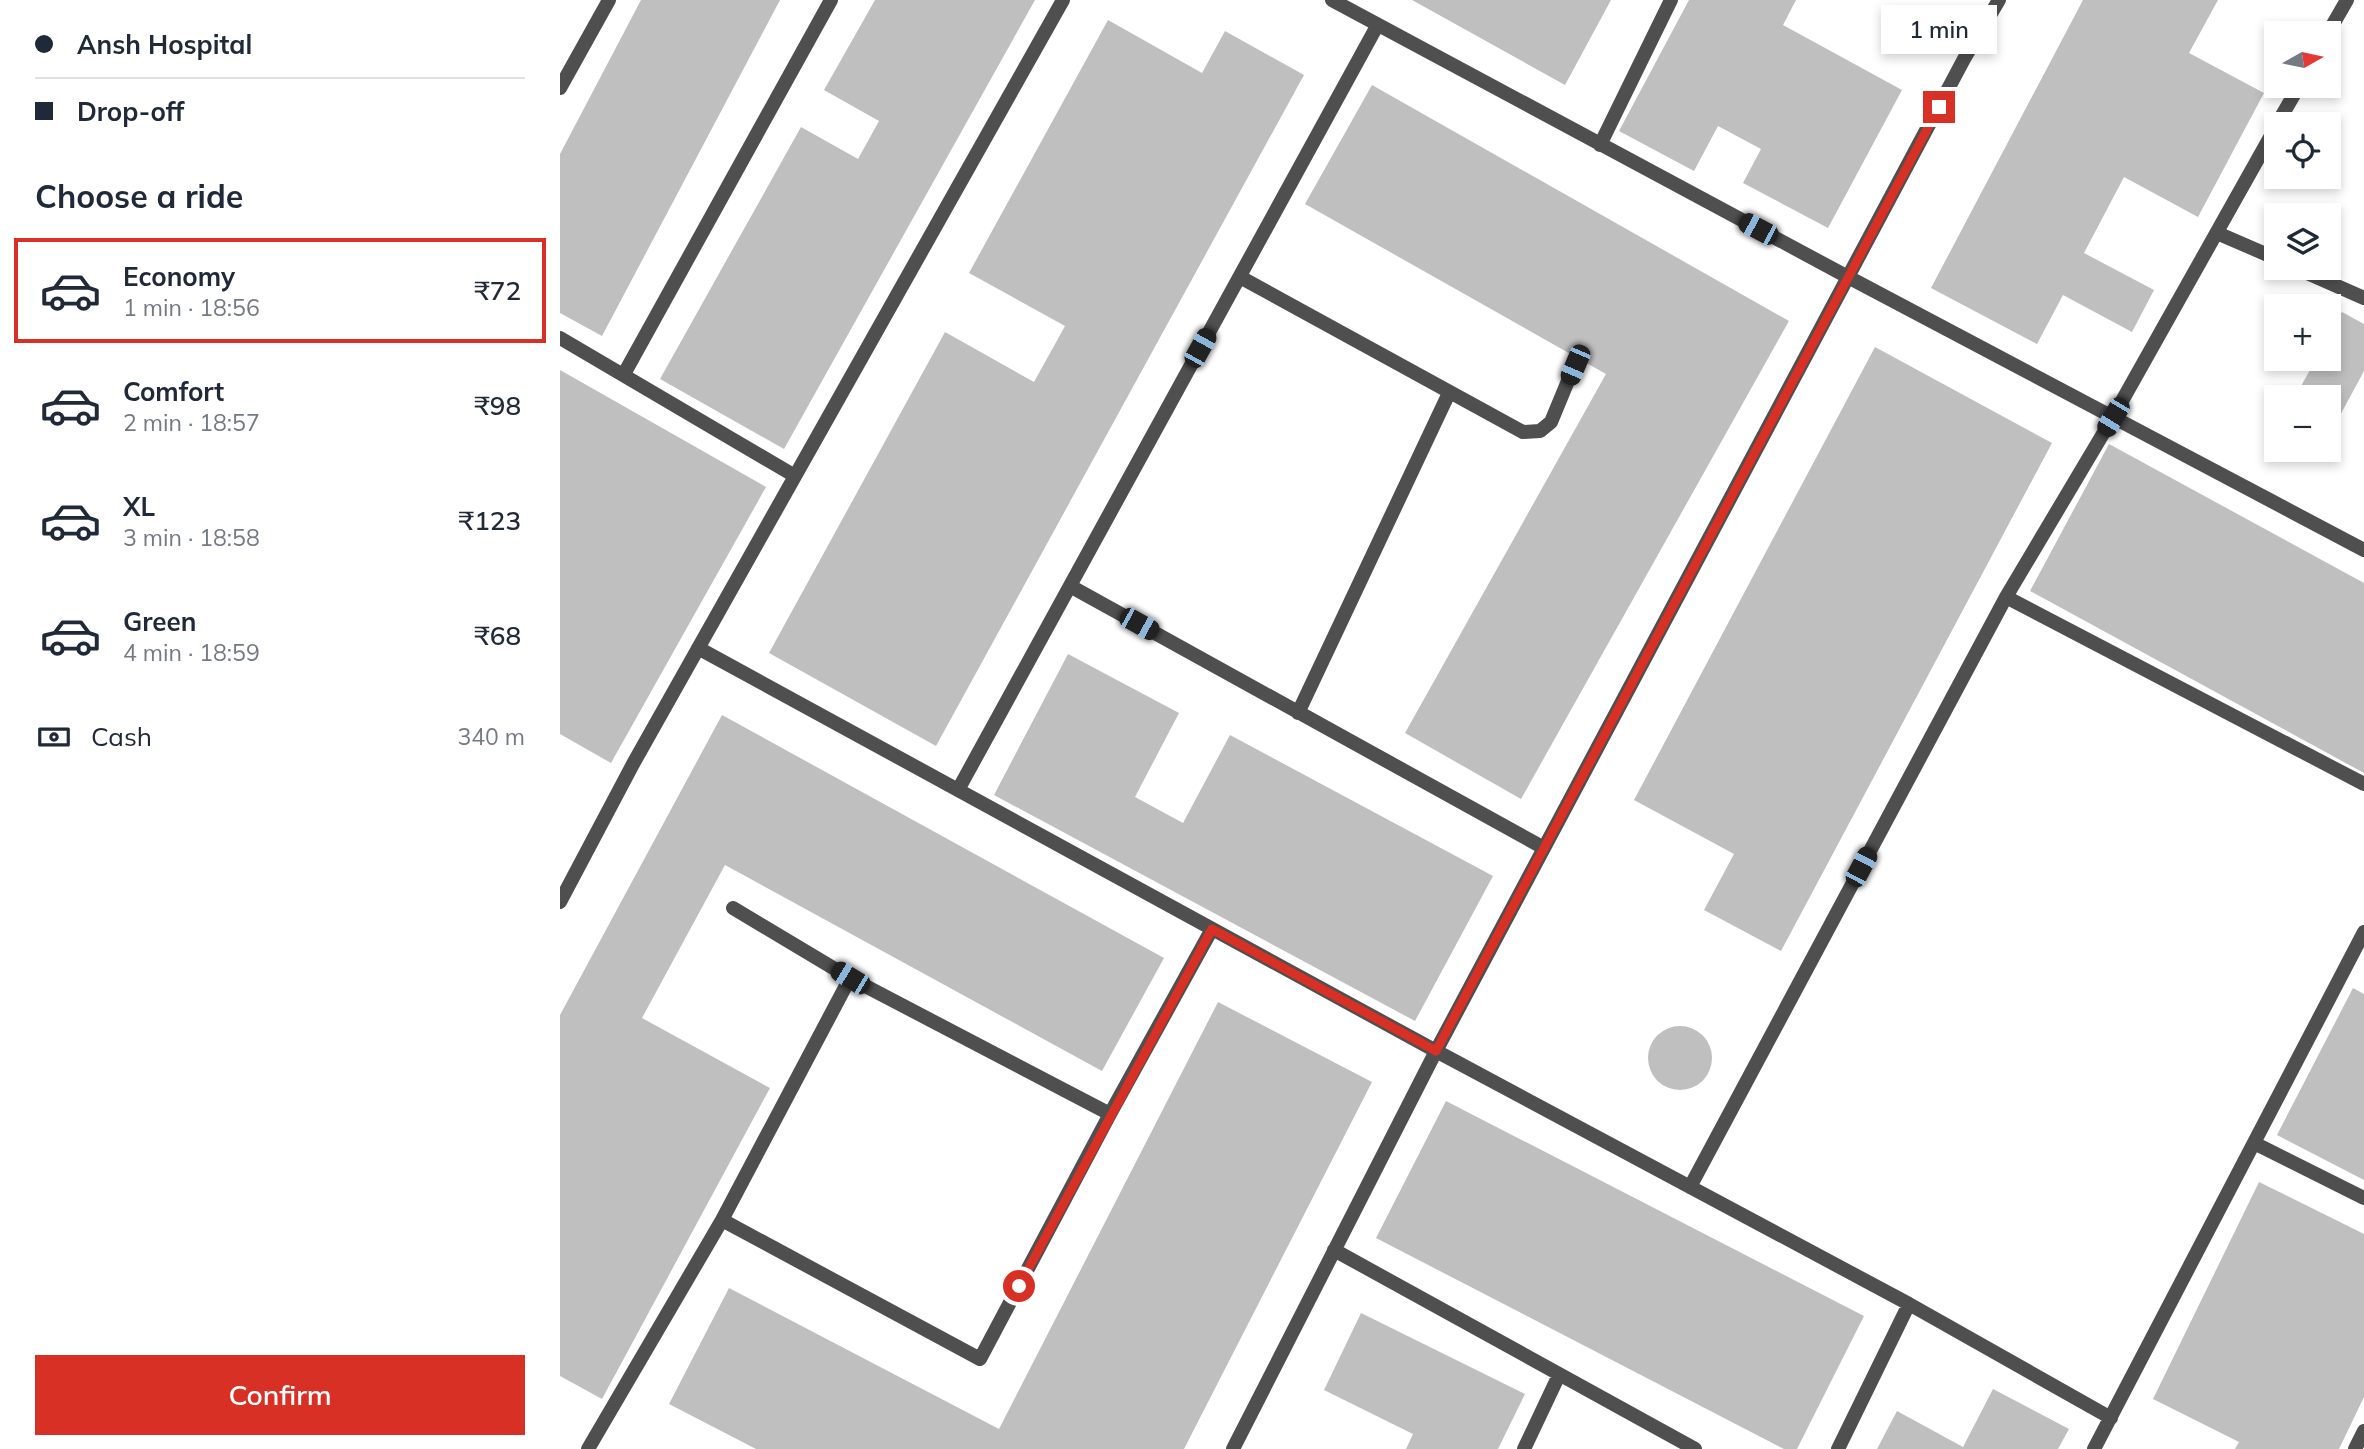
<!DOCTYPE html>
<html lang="en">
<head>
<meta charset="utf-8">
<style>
  body { margin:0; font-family:Mulish,sans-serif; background:#f6f6f7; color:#1f2937; height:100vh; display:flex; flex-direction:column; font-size:26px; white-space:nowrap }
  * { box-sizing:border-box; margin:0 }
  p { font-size:23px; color:#747a83 }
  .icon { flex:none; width:38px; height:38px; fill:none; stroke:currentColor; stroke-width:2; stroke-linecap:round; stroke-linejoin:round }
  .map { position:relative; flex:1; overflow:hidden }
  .sheet { display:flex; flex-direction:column; background:#fff; width:560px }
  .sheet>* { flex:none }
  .hud { display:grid; align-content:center; height:154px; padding:0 35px; background:#fff }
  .needle { width:46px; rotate:81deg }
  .controls { position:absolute; left:1704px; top:21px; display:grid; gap:14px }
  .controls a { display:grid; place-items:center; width:77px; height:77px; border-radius:0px; background:#fff; box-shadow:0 4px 10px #0003; font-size:35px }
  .end { position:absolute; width:32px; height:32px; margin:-16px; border:9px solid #d93025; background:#fff; box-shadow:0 0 0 4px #fff }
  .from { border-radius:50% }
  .bubble { position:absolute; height:49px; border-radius:0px; background:#fff; box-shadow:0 4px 10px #0003; font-size:23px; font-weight:600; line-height:49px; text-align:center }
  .car { position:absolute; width:21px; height:42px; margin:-21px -10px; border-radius:9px; box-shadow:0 0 5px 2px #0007; background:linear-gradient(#222 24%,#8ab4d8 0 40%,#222 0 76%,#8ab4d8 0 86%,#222 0) }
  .hud b { display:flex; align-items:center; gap:24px; height:66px; font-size:26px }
  .hud b+b { border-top:2px solid #e0e1e3 }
  .hud i { width:18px; height:18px; background:#1f2937 }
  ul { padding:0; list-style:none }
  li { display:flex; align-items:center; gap:21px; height:105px; margin:0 14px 10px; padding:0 21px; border:4px solid transparent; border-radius:0px }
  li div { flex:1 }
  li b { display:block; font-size:26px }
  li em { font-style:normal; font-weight:600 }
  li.on { border-color:#d93025 }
  li>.icon { width:63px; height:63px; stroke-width:1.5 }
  h2 { padding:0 35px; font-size:32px; line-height:84px }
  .pay { display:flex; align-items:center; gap:18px; height:77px; padding:0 35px; font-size:26px }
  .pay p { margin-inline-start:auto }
  .primary-button { display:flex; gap:14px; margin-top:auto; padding:14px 35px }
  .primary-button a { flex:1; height:80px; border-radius:0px; background:#d93025; color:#fff; font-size:28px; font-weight:600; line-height:80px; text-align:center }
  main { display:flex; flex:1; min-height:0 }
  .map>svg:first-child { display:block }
  .building { fill:#bfbfbf }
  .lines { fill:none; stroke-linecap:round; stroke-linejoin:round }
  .street { stroke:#4f4f4f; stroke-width:14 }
  .route { stroke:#d93025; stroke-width:9 }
</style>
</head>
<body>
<main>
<section class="sheet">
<div class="hud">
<b><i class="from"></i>Ansh Hospital</b>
<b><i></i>Drop-off</b>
</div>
<h2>Choose a ride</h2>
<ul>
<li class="on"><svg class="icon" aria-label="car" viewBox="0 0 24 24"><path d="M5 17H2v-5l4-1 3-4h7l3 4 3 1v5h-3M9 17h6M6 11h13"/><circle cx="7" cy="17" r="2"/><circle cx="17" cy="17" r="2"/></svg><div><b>Economy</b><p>1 min · 18:56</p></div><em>₹72</em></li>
<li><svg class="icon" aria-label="car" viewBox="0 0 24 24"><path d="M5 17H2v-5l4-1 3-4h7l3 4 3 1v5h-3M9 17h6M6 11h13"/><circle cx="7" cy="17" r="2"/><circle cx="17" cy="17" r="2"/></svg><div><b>Comfort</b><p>2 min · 18:57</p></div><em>₹98</em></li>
<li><svg class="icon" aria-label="car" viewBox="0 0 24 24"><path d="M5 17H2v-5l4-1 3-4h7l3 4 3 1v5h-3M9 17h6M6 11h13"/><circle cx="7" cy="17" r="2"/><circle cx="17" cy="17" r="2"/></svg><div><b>XL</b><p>3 min · 18:58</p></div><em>₹123</em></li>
<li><svg class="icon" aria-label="car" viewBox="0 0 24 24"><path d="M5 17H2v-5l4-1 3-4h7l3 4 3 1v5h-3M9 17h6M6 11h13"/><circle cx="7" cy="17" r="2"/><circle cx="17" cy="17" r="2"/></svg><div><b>Green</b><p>4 min · 18:59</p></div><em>₹68</em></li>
</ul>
<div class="pay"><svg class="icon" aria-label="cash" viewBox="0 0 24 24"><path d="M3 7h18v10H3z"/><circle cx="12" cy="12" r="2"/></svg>Cash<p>340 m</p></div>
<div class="primary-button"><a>Confirm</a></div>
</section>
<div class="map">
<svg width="1804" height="1449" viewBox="0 0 1804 1449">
  <rect width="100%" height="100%" fill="#fff"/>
  <!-- building -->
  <path class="building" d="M81 0H220L42 336 0 313V154Z
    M315 0H475L224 449 100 379 241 127 298 159 319 121 264 90Z
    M852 0H1051L1005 85Z
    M1129 0H1236L1223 25 1342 90 1268 228 1183 183 1201 149 1158 126 1134 171 1059 131Z
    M1523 0H1658L1629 53 1704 93 1638 217 1564 177 1524 253 1594 290 1572 332 1503 295 1477 344 1371 288Z
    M548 20 642 73 665 31 744 75 376 746 209 653 385 332 474 382 505 326 409 273Z
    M812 85 1229 321 961 799 845 733 1046 374 745 204Z
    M1782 312 1804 324V371L1777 421 1769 417V397H1735L1756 359H1769V335Z
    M1315 347 1492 443 1221 951 1144 910 1174 854 1074 800Z
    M0 370 206 487 51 763 0 734Z
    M1549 444 1804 583V773L1470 591Z
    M508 654 619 713 575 797 623 823 670 735 933 876 855 1021 434 795Z
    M162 715 604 958 542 1071 165 865 82 1018 210 1088 42 1399 0 1376V1015Z
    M1793 988 1804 994V1180L1717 1135Z
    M658 1002 812 1082 624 1449H196L109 1404 169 1288 439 1429Z
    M1088 1058a32 32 0 1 1 64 0a32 32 0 1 1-64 0Z
    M886 1101 1304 1316 1237 1449H1224L816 1238Z
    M1699 1182 1804 1234V1397L1779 1449H1675L1679 1442 1593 1399Z
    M801 1313 965 1394 938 1449H846L853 1434 764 1390Z
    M1433 1389 1509 1429 1498 1449H1317L1337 1411 1403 1447Z"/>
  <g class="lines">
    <!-- street -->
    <path class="street" d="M772 0 1288 277 1804 550
      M1768 33 1787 0
      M0 88 49 0
      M1717 124 1739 86
      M1040 145 1111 0
      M1657 233 1717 259
      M1736 268 1804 298
      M680 277 963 432 980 431 991 422 1015 364
      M0 338 235 476
      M64 374 271 0
      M510 586 984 848
      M1446 597 1804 784
      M138 648 876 1051 1349 1304 1551 1418
      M738 713 889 393
      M398 790 817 26
      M0 902 73 764 503 0
      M173 908 290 978
      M1694 1143 1804 1198
      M1130 1187 1446 597 1553 417 1717 125
      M162 1220 420 1359 550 1114 652 929
      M774 1250 1135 1449
      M28 1449 162 1220 290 978 550 1114
      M673 1449 876 1051 1404 59 1439 0
      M964 1449 999 1375
      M1278 1449 1349 1304
      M1534 1449 1804 932
      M1795 1449 1804 1431"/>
  </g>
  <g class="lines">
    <!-- route -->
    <path class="route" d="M459 1286 652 929 876 1051 1379 107"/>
  </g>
</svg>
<div class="controls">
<a><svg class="needle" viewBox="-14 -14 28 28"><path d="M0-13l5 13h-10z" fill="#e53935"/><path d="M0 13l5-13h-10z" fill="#747a83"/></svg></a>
<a><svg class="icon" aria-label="locate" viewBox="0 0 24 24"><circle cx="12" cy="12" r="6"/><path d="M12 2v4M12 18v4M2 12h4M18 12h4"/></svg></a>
<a><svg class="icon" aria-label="layers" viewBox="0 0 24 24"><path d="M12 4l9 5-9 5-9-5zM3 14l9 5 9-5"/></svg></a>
<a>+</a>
<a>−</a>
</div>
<i class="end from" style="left:459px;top:1286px"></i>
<i class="end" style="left:1379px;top:107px"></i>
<div class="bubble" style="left:1321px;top:5px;width:116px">1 min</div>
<i class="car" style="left:1198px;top:229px;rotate:298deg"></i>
<i class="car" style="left:640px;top:348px;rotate:29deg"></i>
<i class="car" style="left:1015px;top:365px;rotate:203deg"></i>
<i class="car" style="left:1553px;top:417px;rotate:211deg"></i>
<i class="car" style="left:579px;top:624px;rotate:119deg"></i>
<i class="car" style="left:1301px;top:867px;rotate:28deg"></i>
<i class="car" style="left:290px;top:978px;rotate:301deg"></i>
</div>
</main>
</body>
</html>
